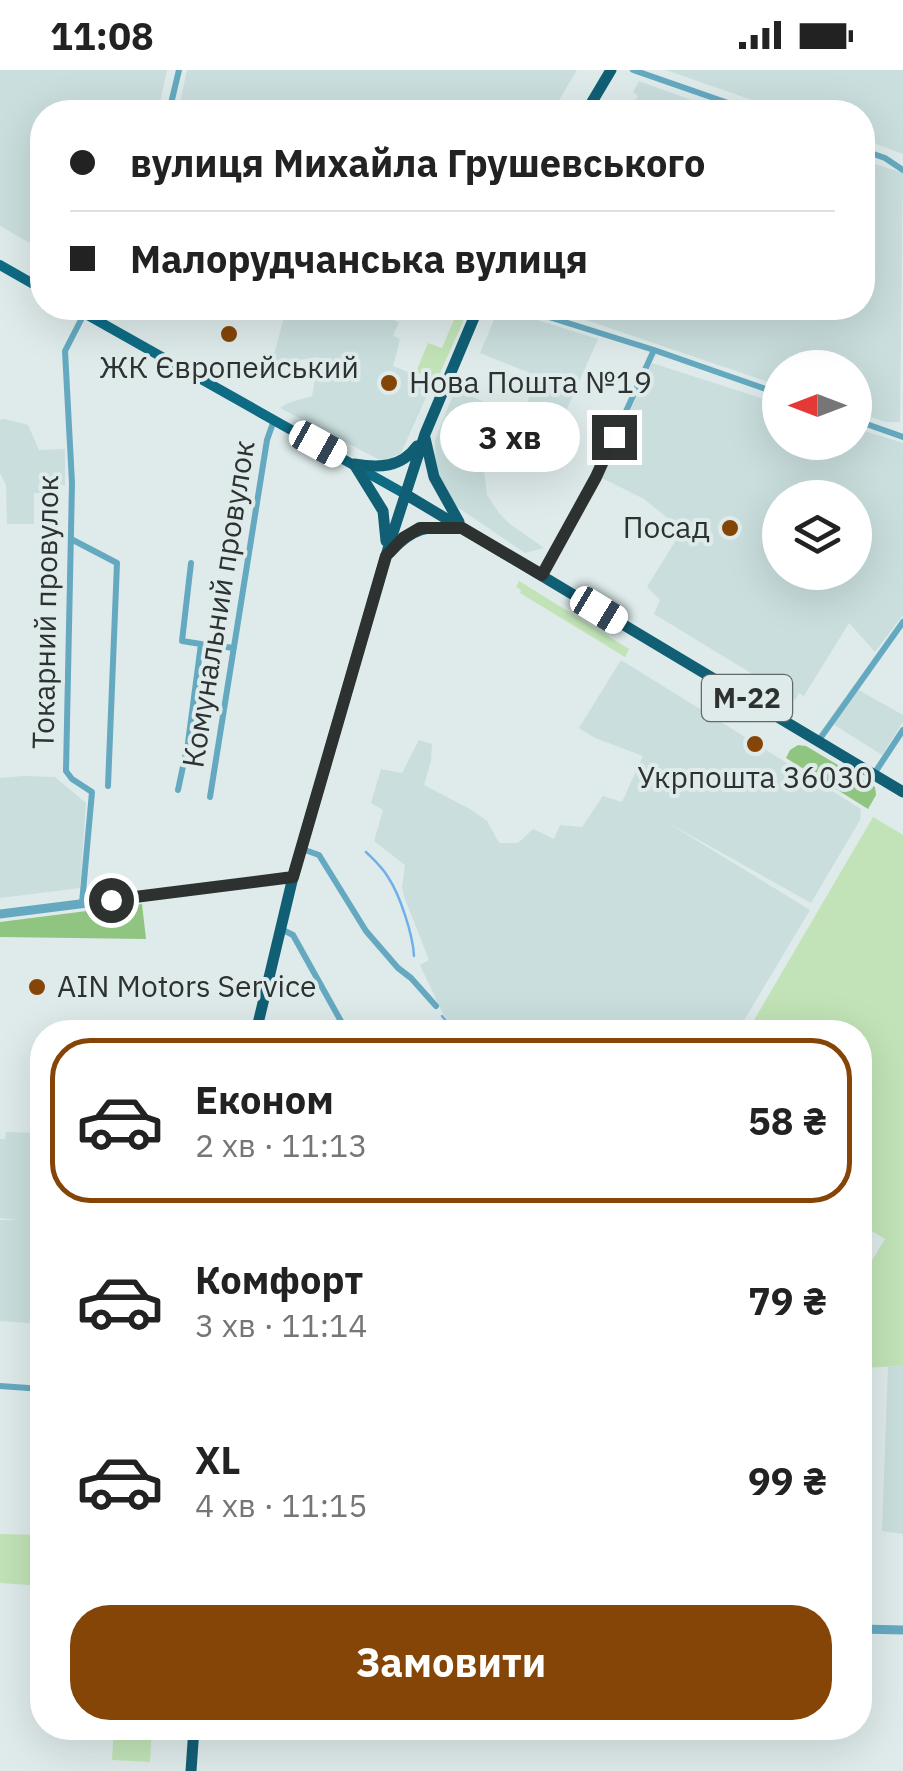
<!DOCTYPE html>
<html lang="uk">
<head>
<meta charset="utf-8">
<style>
  body { margin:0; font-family:"IBM Plex Sans",sans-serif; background:#f6f6f6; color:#222; height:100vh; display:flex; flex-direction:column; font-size:38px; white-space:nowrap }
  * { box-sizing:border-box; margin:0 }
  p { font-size:32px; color:#767676 }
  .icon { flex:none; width:55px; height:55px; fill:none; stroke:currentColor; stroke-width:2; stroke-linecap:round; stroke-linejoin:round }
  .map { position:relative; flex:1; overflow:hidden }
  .sheet { position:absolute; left:30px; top:950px; width:842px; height:720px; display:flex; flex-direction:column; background:#fff; border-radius:40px; box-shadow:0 10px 40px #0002 }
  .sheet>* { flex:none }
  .hud { position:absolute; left:30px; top:30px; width:845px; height:220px; border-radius:40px; box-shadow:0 10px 40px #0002; display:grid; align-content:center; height:220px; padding:0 40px; background:#fff }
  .needle { width:65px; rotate:270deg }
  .controls { position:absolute; left:762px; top:280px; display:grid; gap:20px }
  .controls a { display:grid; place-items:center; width:110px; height:110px; border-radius:50%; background:#fff; box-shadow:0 10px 40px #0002; font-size:50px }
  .end { position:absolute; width:45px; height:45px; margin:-22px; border:12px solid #2d3231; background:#fff; box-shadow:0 0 0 5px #fff }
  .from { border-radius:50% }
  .bubble { position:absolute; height:70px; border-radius:35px; background:#fff; box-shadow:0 10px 40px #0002; font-size:32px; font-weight:700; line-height:70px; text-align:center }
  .car { position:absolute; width:30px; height:60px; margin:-30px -15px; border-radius:12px; box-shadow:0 0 8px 2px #0007; background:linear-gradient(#fff 24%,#345 0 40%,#fff 0 76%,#345 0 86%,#fff 0) }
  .hud b { display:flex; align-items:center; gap:35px; height:95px; font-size:38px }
  .hud b+b { border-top:2px solid #e0e0e0 }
  .hud i { width:25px; height:25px; background:#222 }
  ul { padding:18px 0 0; list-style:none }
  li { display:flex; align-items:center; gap:30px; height:165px; margin:0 20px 15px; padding:0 20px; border:5px solid transparent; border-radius:40px }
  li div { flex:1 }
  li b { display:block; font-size:38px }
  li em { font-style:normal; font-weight:700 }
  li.current { border-color:#844507 }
  li>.icon { width:90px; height:90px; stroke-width:1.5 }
  .action { display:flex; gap:20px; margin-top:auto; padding:20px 40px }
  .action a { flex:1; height:115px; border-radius:40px; background:#844507; color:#fff; font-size:40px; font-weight:700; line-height:115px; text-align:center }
  .status { display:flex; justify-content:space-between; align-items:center; height:70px; padding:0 50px; background:#fff; direction:ltr }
  .status svg { height:28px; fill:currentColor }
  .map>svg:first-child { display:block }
  .built { fill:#c9dedd; fill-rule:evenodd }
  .green { fill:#c1e3b7 }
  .forest { fill:#90c581 }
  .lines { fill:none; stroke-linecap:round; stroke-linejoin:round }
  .stream { stroke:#70afec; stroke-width:2.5 }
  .minor { stroke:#65a9c0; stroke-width:6 }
  .tertiary { stroke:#65a9c0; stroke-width:9 }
  .primary { stroke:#0e6b84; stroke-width:10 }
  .trunk { stroke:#115f75; stroke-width:11 }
  .route { stroke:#2d3231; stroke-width:12 }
  .poi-dot { fill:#844507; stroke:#deebea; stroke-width:4 }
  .labels { text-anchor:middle; stroke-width:8; stroke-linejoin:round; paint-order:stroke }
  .shield { fill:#deebea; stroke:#626a68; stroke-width:2.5 }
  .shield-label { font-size:28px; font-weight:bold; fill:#2d3231 }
  .poi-label { font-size:30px; fill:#2d3231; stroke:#deebea }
  .street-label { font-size:30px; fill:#2d3231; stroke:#deebea }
</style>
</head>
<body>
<div class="status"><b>11:08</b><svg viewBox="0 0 49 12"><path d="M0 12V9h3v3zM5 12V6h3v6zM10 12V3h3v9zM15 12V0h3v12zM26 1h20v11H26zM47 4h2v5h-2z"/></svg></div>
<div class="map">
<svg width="903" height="1701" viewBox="0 0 903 1701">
  <rect width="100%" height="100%" fill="#deebea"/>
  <!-- built -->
  <path class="built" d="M0 0H167L158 42H42V180L0 156Z
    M187 0H577L552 42H178Z
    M666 0H903V84L863 69 862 42H786Z
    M639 11 691 30 728 42H628L638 26 633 22Z
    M863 90 903 103 900 352H886L855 342V298H780V316L568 244 557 238H862Z
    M259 238H393L388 248 399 252 393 266 400 269 393 296 433 312 401 383 386 390 378 389 280 338 288 333 312 326 319 287 278 293 270 299 285 244Z
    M499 238 598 269 539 402 515 392 516 388 471 368 468 374 477 378 483 392 487 425 499 443 510 454 544 478 525 483 456 436 436 398 435 370 455 320 522 347 537 306 480 283Z
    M652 293 780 334V372H855V358L903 373V545L875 582 849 553 804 626 799 623 795 630 654 544 660 530 647 517 676 470 675 454 644 429 600 407ZM780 428H855V502H780Z
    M5 349 28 355 39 380 65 379V415H51L43 423H34V454H7L6 415 0 403V350Z
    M621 590 861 739 860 750 811 833 665 751 810 840 737 962H458L443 944 420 895 429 890 405 829 402 817 405 795 374 771 383 740 371 733 381 699 402 703 419 670 432 674 431 690 424 715 470 739 487 751 499 773H518L533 759 554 769 560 755 582 757 603 726 622 732 643 686 595 668 579 658Z
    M857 619 903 645V652L882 685 833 654Z
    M23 706 55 707 86 733 80 818 0 828V708Z
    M6 1062 42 1063V1254L0 1251V1150H20L0 1148V1069H5Z
    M903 1296V1464L882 1461 888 1297Z"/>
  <!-- green -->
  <path class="green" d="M459 238H469L437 310 416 302 428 273 442 278Z
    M519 511 629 579 625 587 520 523 521 520 516 517Z
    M873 747 903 765V1296L860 1298V1210L885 1169 860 1154V962H747Z
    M0 1464 42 1465V1516L0 1513Z
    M114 1658H152L150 1692 112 1690Z"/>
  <!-- forest -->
  <path class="forest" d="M798 675 806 676 875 717 876 725 868 739 786 688 790 680Z
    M142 834 146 869 0 867V852Z"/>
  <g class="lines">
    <!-- stream -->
    <path class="stream" d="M366 782C374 790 382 797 388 807 400 825 413 865 414 886
      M442 946 455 962"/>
    <!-- minor -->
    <path class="minor" d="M633 0 754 42
      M169 42 179 0
      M862 80 885 88 903 100
      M520 238 654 280 780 324
      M102 253 111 238
      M855 350 903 367
      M71 469 117 493 108 716
      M542 504 601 396 654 280
      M201 574 234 578
      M819 670 903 552
      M874 704 903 660
      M178 720 188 673 201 574 182 571 191 493
      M210 727 267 370 274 350
      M302 779 319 785 366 861 398 898 411 908 436 936
      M82 833 92 722 72 709 66 701 72 413 65 281 84 244
      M281 859 293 865 347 962
      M0 1316 42 1319"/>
    <!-- tertiary -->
    <path class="tertiary" d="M0 844 293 807
      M860 1559 903 1560"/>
    <!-- primary -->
    <path class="primary" d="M0 195 42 219
      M75 238 405 424"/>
    <!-- trunk -->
    <path class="trunk" d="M586 42 611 0
      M425 368 434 407 459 452
      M354 394 383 441 386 471
      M354 394C379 398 401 398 417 376
      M405 424 903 722
      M390 482C413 457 426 456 458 458
      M256 962 293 807 390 472 425 364 478 238
      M191 1701 194 1658"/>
  </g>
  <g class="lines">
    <!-- route -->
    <path class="route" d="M111 830 293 807 386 486 403 468 420 458H462L542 505 596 407 614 367"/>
  </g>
  <!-- markers -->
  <g class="poi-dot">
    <circle cx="229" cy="264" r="10"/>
    <circle cx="389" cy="313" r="10"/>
    <circle cx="730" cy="458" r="10"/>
    <circle cx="755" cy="674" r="10"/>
    <circle cx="37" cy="917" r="10"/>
  </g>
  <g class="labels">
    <!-- shield labels -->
    <rect class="shield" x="702" y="605" width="90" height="46" rx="8"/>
    <g class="shield-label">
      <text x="747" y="638">М-22</text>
    </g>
    <!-- poi labels -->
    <g class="poi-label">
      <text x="229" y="308">ЖК Європейський</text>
      <text x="409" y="323" text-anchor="start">Нова Пошта №19</text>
      <text x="710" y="468" text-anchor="end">Посад</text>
      <text x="755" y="718">Укрпошта 36030</text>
      <text x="57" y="927" text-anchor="start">AIN Motors Service</text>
    </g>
    <!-- street labels -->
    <g class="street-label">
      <text transform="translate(219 534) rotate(-81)" y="10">Комунальний провулок</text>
      <text transform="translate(46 542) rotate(-89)" y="10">Токарний провулок</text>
    </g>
  </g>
</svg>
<div class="controls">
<a><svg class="needle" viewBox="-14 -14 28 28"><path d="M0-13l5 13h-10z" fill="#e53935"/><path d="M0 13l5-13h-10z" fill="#767676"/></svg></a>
<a><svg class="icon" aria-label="layers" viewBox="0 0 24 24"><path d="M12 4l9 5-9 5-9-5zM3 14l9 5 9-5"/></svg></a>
</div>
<i class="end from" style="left:111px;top:830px"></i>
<i class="end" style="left:614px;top:367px"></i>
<div class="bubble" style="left:440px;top:332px;width:140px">3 хв</div>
<i class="car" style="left:318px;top:374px;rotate:119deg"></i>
<i class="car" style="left:599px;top:540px;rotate:121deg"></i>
<div class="hud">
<b><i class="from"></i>вулиця Михайла Грушевського</b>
<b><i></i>Малорудчанська вулиця</b>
</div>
<section class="sheet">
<ul>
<li class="current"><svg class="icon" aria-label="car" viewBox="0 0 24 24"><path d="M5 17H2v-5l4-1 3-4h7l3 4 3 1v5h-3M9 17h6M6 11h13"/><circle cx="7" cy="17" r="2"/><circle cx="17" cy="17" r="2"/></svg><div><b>Економ</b><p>2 хв · 11:13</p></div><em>58 ₴</em></li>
<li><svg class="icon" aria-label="car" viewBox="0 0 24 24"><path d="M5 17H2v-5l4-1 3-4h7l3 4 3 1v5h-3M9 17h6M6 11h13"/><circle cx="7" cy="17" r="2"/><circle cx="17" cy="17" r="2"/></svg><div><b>Комфорт</b><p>3 хв · 11:14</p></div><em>79 ₴</em></li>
<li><svg class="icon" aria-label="car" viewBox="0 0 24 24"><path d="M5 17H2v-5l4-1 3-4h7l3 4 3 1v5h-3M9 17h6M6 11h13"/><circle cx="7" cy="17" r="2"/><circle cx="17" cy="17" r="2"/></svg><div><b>XL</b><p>4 хв · 11:15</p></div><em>99 ₴</em></li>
</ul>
<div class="action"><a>Замовити</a></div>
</section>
</div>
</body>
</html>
